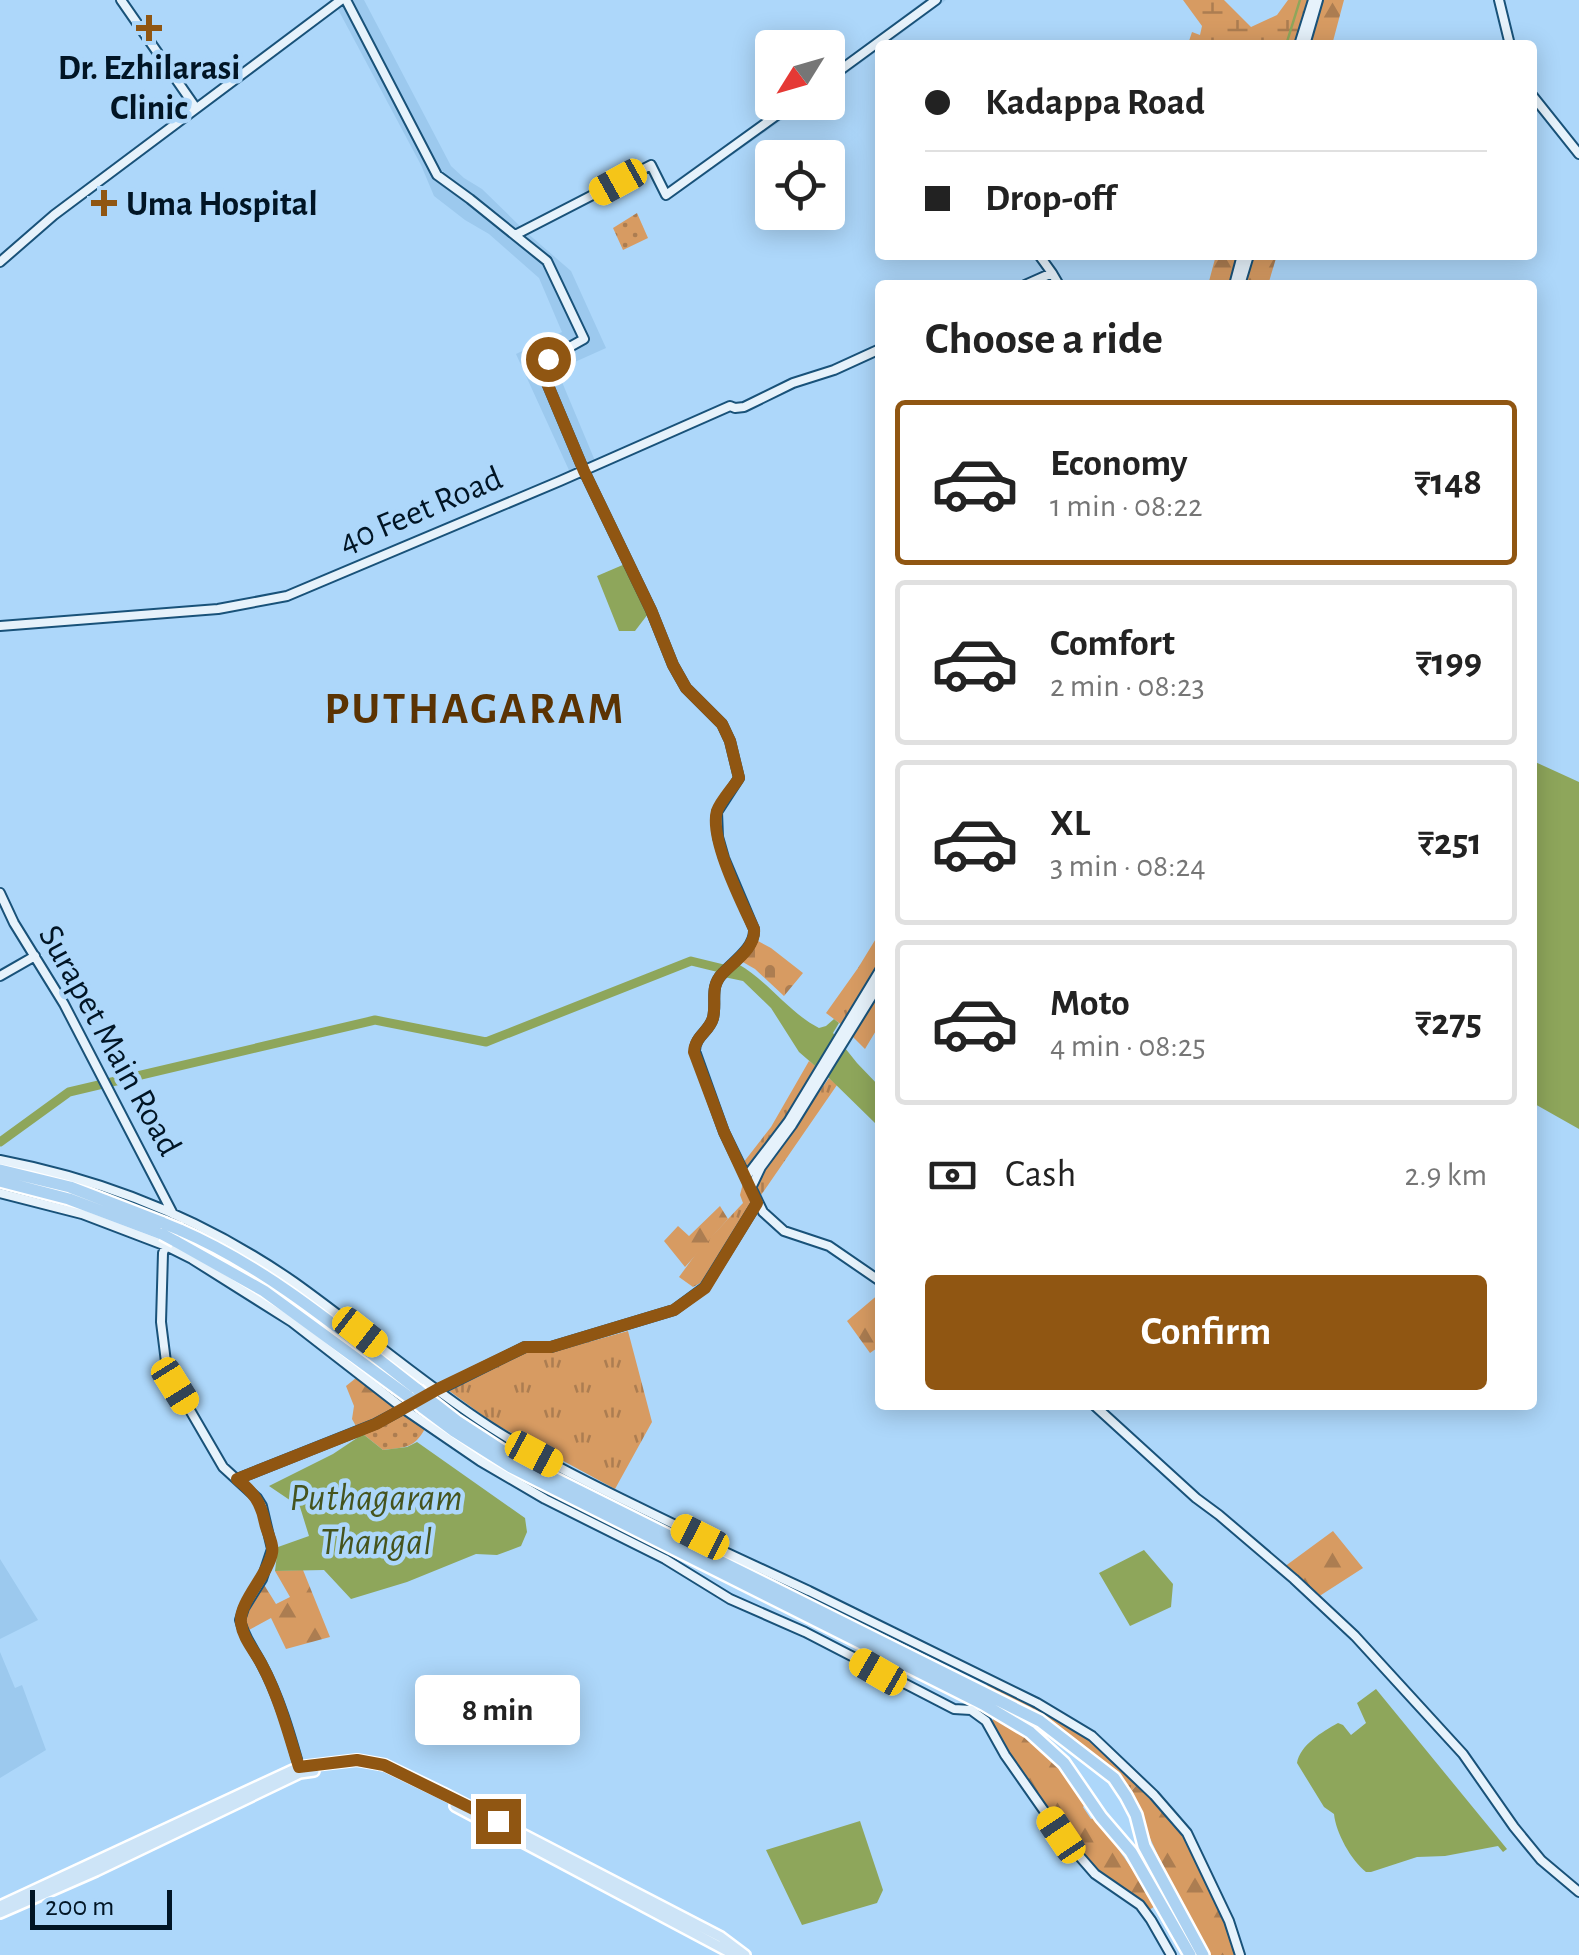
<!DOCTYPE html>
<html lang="en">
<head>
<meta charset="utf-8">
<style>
  body { margin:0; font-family:"Alegreya Sans",sans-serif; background:#f2f2f2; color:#222; height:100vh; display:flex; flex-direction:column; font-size:38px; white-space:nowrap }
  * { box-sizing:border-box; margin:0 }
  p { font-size:32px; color:#767676 }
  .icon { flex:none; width:55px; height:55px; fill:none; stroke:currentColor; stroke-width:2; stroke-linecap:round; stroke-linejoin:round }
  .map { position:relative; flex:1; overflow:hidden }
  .panel { position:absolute; left:875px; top:280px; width:662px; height:1130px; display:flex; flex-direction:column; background:#fff; border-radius:10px; box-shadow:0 5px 25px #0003 }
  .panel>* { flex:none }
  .hud { position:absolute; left:875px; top:40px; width:662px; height:220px; border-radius:10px; box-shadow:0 5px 25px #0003; display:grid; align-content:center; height:220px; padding:0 50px; background:#fff }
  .needle { width:65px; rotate:233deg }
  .buttons { position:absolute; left:755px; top:30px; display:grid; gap:20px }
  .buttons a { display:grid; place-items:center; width:90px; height:90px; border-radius:10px; background:#fff; box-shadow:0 5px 25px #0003; font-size:50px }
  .scale { position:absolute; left:30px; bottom:25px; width:142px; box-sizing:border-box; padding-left:10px; border:5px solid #011525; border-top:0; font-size:28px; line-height:35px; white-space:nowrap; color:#011525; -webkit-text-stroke:8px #add7fa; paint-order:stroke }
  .end { position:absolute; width:45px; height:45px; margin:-22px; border:12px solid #905612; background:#fff; box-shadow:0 0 0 5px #fff }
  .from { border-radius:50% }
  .bubble { position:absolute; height:70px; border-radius:10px; background:#fff; box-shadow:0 5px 25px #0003; font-size:32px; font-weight:700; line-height:70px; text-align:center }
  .car { position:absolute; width:30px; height:60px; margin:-30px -15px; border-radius:12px; box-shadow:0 0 8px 2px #0007; background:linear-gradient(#f5c518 24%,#345 0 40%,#f5c518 0 76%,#345 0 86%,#f5c518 0) }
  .hud b { display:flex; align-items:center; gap:35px; height:95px; font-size:38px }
  .hud b+b { border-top:2px solid #e0e0e0 }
  .hud i { width:25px; height:25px; background:#222 }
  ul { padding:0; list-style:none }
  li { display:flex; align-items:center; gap:30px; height:165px; margin:0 20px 15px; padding:0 30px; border:5px solid #e0e0e0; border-radius:10px }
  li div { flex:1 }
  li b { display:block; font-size:38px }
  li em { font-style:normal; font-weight:700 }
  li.selected { border-color:#905612 }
  li>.icon { width:90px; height:90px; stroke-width:1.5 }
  h2 { padding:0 50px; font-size:45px; line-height:120px }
  .pay { display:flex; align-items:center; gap:25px; height:110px; padding:0 50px; font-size:38px }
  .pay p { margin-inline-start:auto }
  .action { display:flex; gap:20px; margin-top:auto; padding:20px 50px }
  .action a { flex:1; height:115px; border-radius:10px; background:#905612; color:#fff; font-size:40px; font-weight:700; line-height:115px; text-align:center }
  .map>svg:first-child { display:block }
  .built { fill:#9cc9ee }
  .grass { fill:url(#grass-tufts) }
  .forest { fill:url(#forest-firs) }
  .wetland { fill:url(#wetland-marsh) }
  .cemetery { fill:url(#cemetery-stones) }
  .park { fill:url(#park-dots) }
  .water { fill:#8ea65b }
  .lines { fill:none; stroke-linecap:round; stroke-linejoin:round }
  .stream { stroke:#8ea65b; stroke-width:2.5 }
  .river { stroke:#8ea65b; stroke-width:9 }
  .secondary-casing { stroke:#195279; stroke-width:12 }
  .primary-casing { stroke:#fff; stroke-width:14 }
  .highway-casing { stroke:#fff; stroke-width:16 }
  .secondary { stroke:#e6f2fb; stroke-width:8 }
  .primary { stroke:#cde4f7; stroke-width:9 }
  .highway { stroke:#acd2f2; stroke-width:11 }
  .highway-bridge-casing { stroke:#fff; stroke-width:16; stroke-linecap:butt }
  .highway-bridge { stroke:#acd2f2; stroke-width:11 }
  .route { stroke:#905612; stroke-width:12 }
  .poi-dot { fill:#905612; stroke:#add7fa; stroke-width:4 }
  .labels { text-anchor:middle; stroke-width:9; stroke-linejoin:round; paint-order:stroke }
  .poi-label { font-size:35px; font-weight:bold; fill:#011525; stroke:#add7fa }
  .street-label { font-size:35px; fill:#011525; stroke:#add7fa }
  .water-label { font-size:38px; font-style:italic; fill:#45541e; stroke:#add7fa }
  .district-label { font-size:45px; font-weight:bold; letter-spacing:2.5px; fill:#5b3303; stroke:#add7fa }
</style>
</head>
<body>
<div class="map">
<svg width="1579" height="1955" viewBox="0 0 1579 1955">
  <defs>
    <pattern id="grass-tufts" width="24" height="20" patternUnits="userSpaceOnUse" patternTransform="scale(2.5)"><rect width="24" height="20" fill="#d79b62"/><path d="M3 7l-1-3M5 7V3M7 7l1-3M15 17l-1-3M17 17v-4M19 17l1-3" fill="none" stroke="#ac7d51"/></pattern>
    <pattern id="forest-firs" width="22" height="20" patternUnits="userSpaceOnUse" patternTransform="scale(2.5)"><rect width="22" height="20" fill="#d79b62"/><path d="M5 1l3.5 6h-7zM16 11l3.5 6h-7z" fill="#ac7d51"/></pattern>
    <pattern id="wetland-marsh" width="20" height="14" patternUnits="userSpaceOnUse" patternTransform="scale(2.5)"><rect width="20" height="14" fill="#d79b62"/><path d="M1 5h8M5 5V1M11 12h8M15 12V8" fill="none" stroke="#ac7d51"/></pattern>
    <pattern id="cemetery-stones" width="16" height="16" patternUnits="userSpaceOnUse" patternTransform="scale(2.5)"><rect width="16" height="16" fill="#d79b62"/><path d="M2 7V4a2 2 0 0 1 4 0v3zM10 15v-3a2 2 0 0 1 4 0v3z" fill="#ac7d51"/></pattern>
    <pattern id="park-dots" width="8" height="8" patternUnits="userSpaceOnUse" patternTransform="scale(2.5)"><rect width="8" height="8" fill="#d79b62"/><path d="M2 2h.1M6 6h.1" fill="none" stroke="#ac7d51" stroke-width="1.8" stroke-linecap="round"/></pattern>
  </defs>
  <rect width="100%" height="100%" fill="#add7fa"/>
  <!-- built -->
  <path class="built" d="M333 0H364L451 166 464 178 482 189 526 232 571 271 606 348 557 370 598 468 573 479 516 354 562 332 539 278 489 234 465 220 434 196 421 165Z
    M925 0H946L886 45H880V49L828 87V72Z
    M785 103H806L672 198 666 187Z
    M0 1559 38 1620 0 1639Z
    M0 1652 15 1688 22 1685 46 1750 0 1778Z"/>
  <!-- grass -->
  <path class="grass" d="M880 932V964L842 1025 826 1013 858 968Z
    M880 990V1024L865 1049 853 1037Z
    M809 1061 817 1067 772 1138 746 1170 743 1163 771 1127Z
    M829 1078 837 1085 759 1198 755 1187 758 1178Z
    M743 1183 751 1205 704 1281 693 1287 679 1277 698 1251 743 1203 740 1195Z
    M628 1331 652 1422 615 1489 493 1423 448 1390 525 1351 553 1352Z
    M490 1457 666 1549 663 1555 546 1497 487 1462Z
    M988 1683 1036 1705 1089 1738 1139 1783 1129 1793 1115 1776 986 1689Z"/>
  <!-- forest -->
  <path class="forest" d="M1321 0H1344L1332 45H1309Z
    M1216 255H1237L1229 285H1208Z
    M1253 255H1277L1268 285H1244Z
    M720 1206 728 1219 685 1267 664 1241 678 1226 689 1236Z
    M880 1293V1346L870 1353 847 1321Z
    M356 1378 397 1409 357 1428 352 1419 354 1406 346 1386Z
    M1333 1531 1363 1568 1318 1597 1284 1567Z
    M303 1570 330 1637 286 1649 271 1618 247 1631C241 1613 253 1598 263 1583L276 1604 290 1597 275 1571Z
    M994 1716C1038 1742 1056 1762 1086 1803L1083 1807 1091 1819 1096 1817 1157 1905 1149 1910 1130 1892 1113 1882 1087 1860 1013 1760 992 1722Z
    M1139 1783 1185 1834 1226 1923 1237 1955H1207L1190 1924 1129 1793Z"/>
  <!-- wetland -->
  <path class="wetland" d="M1183 0H1224L1251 27 1277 15 1288 0H1309L1297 45H1191L1189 41 1192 32 1200 35 1202 26Z"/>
  <!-- cemetery -->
  <path class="cemetery" d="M758 941 771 948 803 973 784 996 755 969 741 961Z"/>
  <!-- park -->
  <path class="park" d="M637 213 648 238 623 250 613 228Z
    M403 1414 426 1427C414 1449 406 1447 383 1450L363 1434Z"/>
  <!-- water -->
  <path class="water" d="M625 564 648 614 635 631H619L597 576Z
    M1533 761 1579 782V1129L1533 1103Z
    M738 964C769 982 788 1012 819 1028L826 1026 834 1019 839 1023 833 1033 857 1063 880 1087V1125L875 1123 829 1078 799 1052 771 1008 743 981 724 977Z
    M363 1434 383 1450 407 1447 417 1442 525 1518 527 1532 521 1546 497 1555 476 1554 407 1582 351 1599 324 1570 275 1571 278 1547 309 1536 300 1507 269 1486 333 1454Z
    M1144 1550 1173 1584 1171 1607 1130 1626 1099 1573Z
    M1376 1689 1507 1849 1503 1852 1498 1846 1445 1856 1417 1857 1371 1872H1366C1351 1860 1336 1833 1334 1814L1324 1807 1297 1763C1300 1745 1322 1732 1338 1723L1343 1725 1351 1735 1366 1723 1357 1703Z
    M860 1821 883 1890 877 1903 802 1925 766 1850Z"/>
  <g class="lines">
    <!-- stream -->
    <path class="stream" d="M1286 45 1300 0"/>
    <!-- river -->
    <path class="river" d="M0 1142 69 1092 375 1020 486 1042 691 961 732 971"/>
    <!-- secondary casing -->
    <g class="secondary-casing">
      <path id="secondary" d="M121 0 196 108
        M346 0 437 175 470 199 547 261 584 339 539 364 584 471 651 610 673 665 686 688 722 724 730 741 739 778 717 812 718 837 724 858 754 929C755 947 735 960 723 973 709 987 717 1001 713 1018 709 1032 695 1036 695 1051L724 1132 763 1212 784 1231 829 1246 880 1281
        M1499 0 1510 45
        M1299 45 1313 0
        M1305 45 1318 0
        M828 79 936 0
        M1532 95 1579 154
        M515 235 651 165 666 195 795 102
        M1039 255 1052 273
        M0 262 54 215 341 0
        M1025 285 1052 273 1059 285
        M1234 285 1242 255
        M1240 285 1249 255
        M0 626 218 609 287 596 560 481 730 406 735 408 744 407 793 383 834 370 880 349
        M0 893 14 923 64 1004 173 1214
        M0 976 35 956
        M0 1160C105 1180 206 1221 294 1282 360 1329 422 1383 490 1427 557 1470 629 1502 700 1537L714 1547 809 1591 1037 1703 1092 1736 1154 1795 1187 1833 1229 1921 1240 1955
        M746 1177 788 1122 880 970
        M751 1188 761 1167 792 1125 880 983
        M0 1193 82 1214 166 1246 192 1259 292 1322 404 1409 480 1461 545 1499 665 1559 730 1599 805 1632 954 1709 971 1710 986 1721 1005 1755 1061 1835 1095 1874 1140 1905 1151 1920 1171 1955
        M167 1242 163 1253 161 1322 166 1362 169 1374 223 1467 257 1498 262 1506 272 1549 262 1579 244 1608 240 1620C244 1637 253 1648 261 1663 279 1696 290 1734 300 1770
        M424 1397 525 1347H551L674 1310 705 1287 757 1203
        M1094 1405 1196 1498 1219 1515 1294 1579 1355 1636 1463 1754 1514 1827 1541 1860 1579 1892
        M237 1479 375 1424 407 1407"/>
    </g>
    <!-- primary casing -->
    <g class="primary-casing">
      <path id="primary" d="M455 1806 735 1955
        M0 1906 299 1767 357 1760 385 1765 443 1793 721 1937 745 1955
        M0 1913 96 1871 300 1773 314 1771"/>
    </g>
    <!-- highway casing -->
    <g class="highway-casing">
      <path id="highway" d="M0 1170 70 1187 163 1223
        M0 1181 69 1199 162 1234
        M180 1230C268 1268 343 1332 418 1390
        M175 1241 264 1291 409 1397
        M430 1400 457 1421 517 1460 1040 1721 1114 1778 1126 1796 1136 1815 1144 1846 1203 1955
        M422 1407 454 1431 511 1467 983 1704 1030 1732 1064 1763 1101 1817 1131 1852 1190 1955"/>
    </g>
    <!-- secondary -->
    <use href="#secondary" class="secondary"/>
    <!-- primary -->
    <use href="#primary" class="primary"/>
    <!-- highway -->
    <use href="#highway" class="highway"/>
    <!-- highway-bridge casing -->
    <g class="highway-bridge-casing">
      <path id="highway-bridge" d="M163 1223 180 1230
        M162 1234 175 1241
        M418 1390 430 1400
        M409 1397 422 1407"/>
    </g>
    <!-- highway-bridge -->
    <use href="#highway-bridge" class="highway-bridge"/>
  </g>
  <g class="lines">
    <!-- route -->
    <path class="route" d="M498 1821 384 1765 357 1760 299 1767C288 1732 279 1697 262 1665 255 1651 243 1639 241 1623 238 1603 268 1575 272 1553 274 1544 267 1533 265 1523 261 1502 253 1492 237 1479L376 1424 438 1389 525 1347H551L674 1310 705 1288 757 1203 724 1132 694 1052C695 1036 709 1032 713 1018 717 1001 709 987 723 973 735 961 756 947 754 929 742 903 709 838 717 811 721 800 733 788 739 778L730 741 722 724 686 688 673 665 651 610 584 471 539 364 548 359"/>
  </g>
  <!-- markers -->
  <g class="poi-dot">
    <path d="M144 13h10v10h10v10h-10v10h-10v-10h-10v-10h10z"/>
    <path d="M99 188h10v10h10v10h-10v10h-10v-10h-10v-10h10z"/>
  </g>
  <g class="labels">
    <!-- poi labels -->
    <g class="poi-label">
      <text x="149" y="79">Dr. Ezhilarasi<tspan x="149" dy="40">Clinic</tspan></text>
      <text x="126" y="215" text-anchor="start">Uma Hospital</text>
    </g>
    <!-- street labels -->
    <g class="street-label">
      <text transform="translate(420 509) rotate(-23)" y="12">40 Feet Road</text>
      <text transform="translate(111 1040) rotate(61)" y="12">Surapet Main Road</text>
    </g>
    <!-- water labels -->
    <g class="water-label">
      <text x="376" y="1510">Puthagaram<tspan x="376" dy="44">Thangal</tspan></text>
    </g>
    <!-- district labels -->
    <g class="district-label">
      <text x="475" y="723">PUTHAGARAM</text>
    </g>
  </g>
</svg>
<div class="buttons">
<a><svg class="needle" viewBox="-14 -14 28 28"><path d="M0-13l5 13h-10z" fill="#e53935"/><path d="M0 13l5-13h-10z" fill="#767676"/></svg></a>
<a><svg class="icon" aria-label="locate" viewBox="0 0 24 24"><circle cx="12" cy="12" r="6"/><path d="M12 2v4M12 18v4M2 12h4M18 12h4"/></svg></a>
</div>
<div class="scale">200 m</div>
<i class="end from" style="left:548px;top:359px"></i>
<i class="end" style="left:498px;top:1821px"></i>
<div class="bubble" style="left:415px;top:1675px;width:165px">8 min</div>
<i class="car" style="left:618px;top:182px;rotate:241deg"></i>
<i class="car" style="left:360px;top:1332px;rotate:128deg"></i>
<i class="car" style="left:175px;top:1386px;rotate:148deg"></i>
<i class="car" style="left:534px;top:1454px;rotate:118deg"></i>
<i class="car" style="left:700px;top:1537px;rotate:297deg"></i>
<i class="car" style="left:878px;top:1672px;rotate:300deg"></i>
<i class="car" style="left:1061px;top:1835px;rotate:326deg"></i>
<div class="hud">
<b><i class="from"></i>Kadappa Road</b>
<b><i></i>Drop-off</b>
</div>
<section class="panel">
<h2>Choose a ride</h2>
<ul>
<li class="selected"><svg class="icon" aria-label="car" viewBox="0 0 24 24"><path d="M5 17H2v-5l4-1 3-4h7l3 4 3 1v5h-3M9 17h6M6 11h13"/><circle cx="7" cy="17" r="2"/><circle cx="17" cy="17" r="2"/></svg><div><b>Economy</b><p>1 min · 08:22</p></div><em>₹148</em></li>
<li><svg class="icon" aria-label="car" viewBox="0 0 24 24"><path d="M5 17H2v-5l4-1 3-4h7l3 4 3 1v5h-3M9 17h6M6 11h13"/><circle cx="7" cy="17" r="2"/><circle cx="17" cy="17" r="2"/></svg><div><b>Comfort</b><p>2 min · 08:23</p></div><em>₹199</em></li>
<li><svg class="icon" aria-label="car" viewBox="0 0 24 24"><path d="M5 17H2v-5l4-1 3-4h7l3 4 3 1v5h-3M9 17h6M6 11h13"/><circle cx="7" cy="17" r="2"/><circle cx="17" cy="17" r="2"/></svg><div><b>XL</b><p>3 min · 08:24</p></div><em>₹251</em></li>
<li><svg class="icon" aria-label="car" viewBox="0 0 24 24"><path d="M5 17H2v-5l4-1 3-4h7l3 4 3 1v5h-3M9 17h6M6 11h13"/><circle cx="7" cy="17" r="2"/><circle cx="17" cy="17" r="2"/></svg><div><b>Moto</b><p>4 min · 08:25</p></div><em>₹275</em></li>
</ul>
<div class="pay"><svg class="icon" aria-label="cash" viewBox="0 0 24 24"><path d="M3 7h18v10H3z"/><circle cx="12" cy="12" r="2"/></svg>Cash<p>2.9 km</p></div>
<div class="action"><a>Confirm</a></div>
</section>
</div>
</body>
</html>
